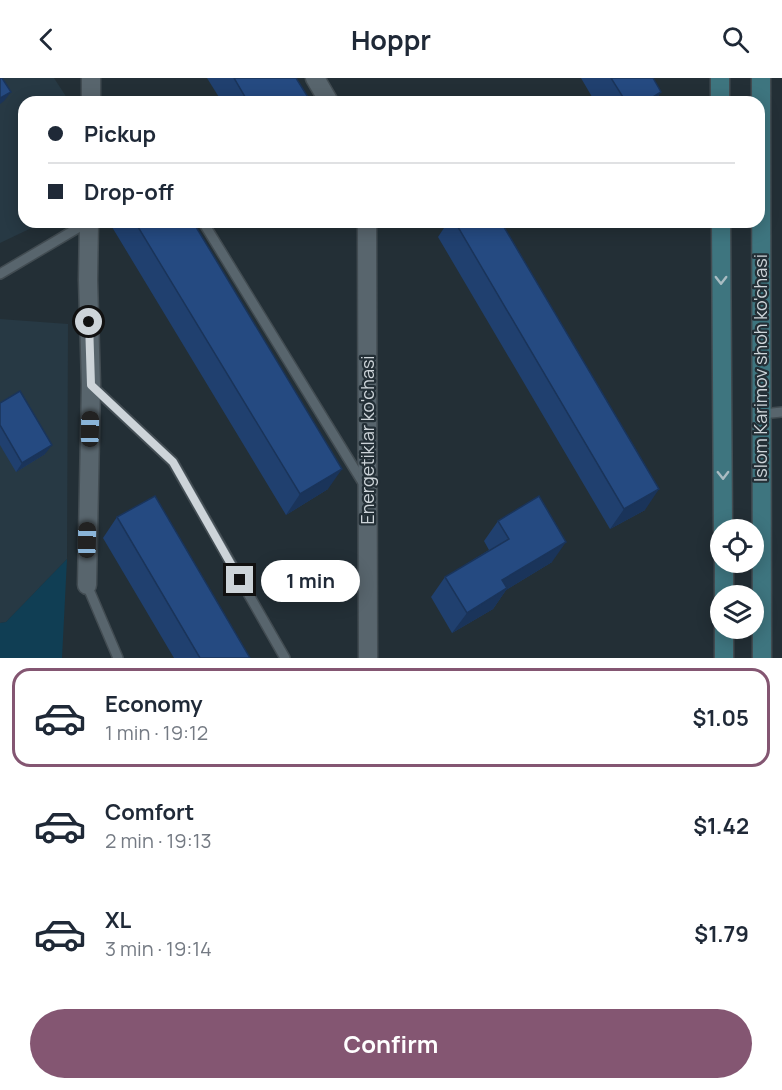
<!DOCTYPE html>
<html lang="en">
<head>
<meta charset="utf-8">
<style>
  body { margin:0; font-family:Manrope,sans-serif; background:#f2f2f3; color:#1f2937; height:100vh; display:flex; flex-direction:column; font-size:22px; white-space:nowrap }
  * { box-sizing:border-box; margin:0 }
  p { font-size:20px; color:#747a83 }
  .icon { flex:none; width:33px; height:33px; fill:none; stroke:currentColor; stroke-width:2; stroke-linecap:round; stroke-linejoin:round }
  .map { position:relative; height:580px; overflow:hidden }
  .drawer { display:flex; flex-direction:column; background:#fff; flex:1 }
  .drawer>* { flex:none }
  .banner { position:absolute; left:18px; top:18px; width:747px; height:132px; border-radius:18px; box-shadow:0 3px 15px #0003; display:grid; align-content:center; height:132px; padding:0 30px; background:#fff }
  .buttons { position:absolute; left:710px; top:441px; display:grid; gap:12px }
  .buttons a { display:grid; place-items:center; width:54px; height:54px; border-radius:50%; background:#fff; box-shadow:0 3px 15px #0003; font-size:30px }
  .end { position:absolute; width:27px; height:27px; margin:-14px; border:8px solid #cdd4d9; background:#111; box-shadow:0 0 0 3px #111 }
  .from { border-radius:50% }
  .bubble { position:absolute; height:42px; border-radius:21px; background:#fff; box-shadow:0 3px 15px #0003; font-size:20px; font-weight:700; line-height:42px; text-align:center }
  .car { position:absolute; width:18px; height:36px; margin:-18px -9px; border-radius:8px; box-shadow:0 0 4px 2px #0007; background:linear-gradient(#222 24%,#8ab4d8 0 40%,#222 0 76%,#8ab4d8 0 86%,#222 0) }
  .banner b { display:flex; align-items:center; gap:21px; height:57px; font-size:22px }
  .banner b+b { border-top:2px solid #e0e1e3 }
  .banner i { width:15px; height:15px; background:#1f2937 }
  ul { padding:10px 0 0; list-style:none }
  li { display:flex; align-items:center; gap:18px; height:99px; margin:0 12px 9px; padding:0 18px; border:3px solid transparent; border-radius:18px }
  li div { flex:1 }
  li b { display:block; font-size:22px }
  li em { font-style:normal; font-weight:700 }
  li.current { border-color:#845672 }
  li>.icon { width:54px; height:54px; stroke-width:1.5 }
  .primary-button { display:flex; gap:12px; margin-top:auto; padding:12px 30px }
  .primary-button a { flex:1; height:69px; border-radius:36px; background:#845672; color:#fff; font-size:24px; font-weight:700; line-height:69px; text-align:center }
  header { display:flex; justify-content:space-between; align-items:center; height:78px; padding:0 30px; background:#fff; font-size:27px; font-weight:700 }
  .map>svg:first-child { display:block }
  .built { fill:#273944 }
  .green { fill:#103e54 }
  .lines { fill:none; stroke-linecap:round; stroke-linejoin:round }
  .lane-casing { stroke:#424c52; stroke-width:12 }
  .street-casing { stroke:#424c52; stroke-width:21 }
  .secondary-casing { stroke:#424c52; stroke-width:21 }
  .lane { stroke:#58656d; stroke-width:9 }
  .street { stroke:#58656d; stroke-width:18 }
  .secondary { stroke:#3e757f; stroke-width:18 }
  .wall { fill:#20406f }
  .shaded-wall { fill:#1a345a }
  .building { fill:#254a81; stroke:#1a345a; stroke-width:1.5 }
  .oneway { stroke:#a9bcc2 }
  .route { stroke:#cdd4d9; stroke-width:8 }
  .labels { text-anchor:middle; stroke-width:4.5; stroke-linejoin:round; paint-order:stroke }
  .street-label { font-size:18px; fill:#cdd4d9; stroke:#232f36 }
</style>
</head>
<body>
<header><svg class="icon" aria-label="back" viewBox="0 0 24 24"><path d="M15 5l-7 7 7 7"/></svg>Hoppr<svg class="icon" aria-label="search" viewBox="0 0 24 24"><circle cx="10" cy="10" r="6"/><path d="M15 15l6 6"/></svg></header>
<div class="map">
<svg width="782" height="580" viewBox="0 0 782 580">
  <rect width="100%" height="100%" fill="#232f36"/>
  <!-- built -->
  <path class="built" d="M0 0H54L67 20V24H24V144H44L0 165Z
    M0 241 68 246 67 481 6 544 0 545Z"/>
  <!-- green -->
  <path class="green" d="M67 481 62 580H0V545L6 544Z"/>
  <g class="lines">
    <!-- lane casing -->
    <g class="lane-casing">
      <path id="lane" d="M203 144 365 408
        M0 196 88 144
        M92 308 173 384 285 580
        M761 336 782 334
        M87 507 118 580"/>
    </g>
    <!-- street casing -->
    <g class="street-casing">
      <path id="street" d="M315 0 329 24
        M91 24V0
        M367 144 368 580
        M87 507 91 307 88 202 89 144"/>
    </g>
    <!-- secondary casing -->
    <g class="secondary-casing">
      <path id="secondary" d="M720 0V24
        M761 0 762 580
        M721 144 723 452
        M724 484V518
        M724 550V580"/>
    </g>
    <!-- lane -->
    <use href="#lane" class="lane"/>
    <!-- street -->
    <use href="#street" class="street"/>
    <!-- secondary -->
    <use href="#secondary" class="secondary"/>
  </g>
  <!-- wall -->
  <path class="wall" d="M207 0H296L311 24H222Z
    M581 0H653L661 14 654 24H595Z
    M109 144H193L328 411 286 437Z
    M448 144H501L645 432 610 451 438 159Z
    M0 325 45 376 16 394 0 367Z
    M117 439 250 580H174L103 460Z
    M498 443 552 484 506 512 493 531 452 555 431 519 445 499 489 472 484 463Z"/>
  <!-- shaded-wall -->
  <path class="shaded-wall" d="M11 14 4 23 0 26V20Z
    M661 14 654 24H645Z
    M52 367 45 376 16 394 22 385Z
    M342 391 328 411 286 437 300 416Z
    M659 411 645 432 610 451 624 431Z
    M566 464 552 484 506 512 493 531 452 555 467 535 502 502Z"/>
  <!-- building -->
  <path class="building" d="M0 0H2L11 14 0 20Z
    M234 0H296L311 24H248Z
    M611 0H653L661 14 645 24H626Z
    M135 144H193L342 391 300 416Z
    M455 144H501L659 411 624 431Z
    M20 313 52 367 22 385 0 347V325Z
    M155 418 250 580H200L117 439Z
    M539 418 566 464 502 502 507 510 467 535 445 499 509 461 498 443Z"/>
  <!-- one-way arrows -->
  <defs><path id="oneway-chevron" d="M-2-3.5L2.5 0L-2 3.5" fill="none" stroke-width="1.6" stroke-linecap="round" stroke-linejoin="round" transform="scale(1.5)"/></defs>
  <g class="oneway">
    <use href="#oneway-chevron" transform="translate(721 202) rotate(90)"/>
    <use href="#oneway-chevron" transform="translate(723 397) rotate(89)"/>
  </g>
  <g class="lines">
    <!-- route -->
    <path class="route" d="M89 244 91 307 173 384 240 502"/>
  </g>
  <g class="labels">
    <!-- street labels -->
    <g class="street-label">
      <text transform="translate(761 290) rotate(-90)" y="6">Islom Karimov shoh ko'chasi</text>
      <text transform="translate(368 362) rotate(-90)" y="6">Energetiklar ko'chasi</text>
    </g>
  </g>
</svg>
<div class="buttons">
<a><svg class="icon" aria-label="locate" viewBox="0 0 24 24"><circle cx="12" cy="12" r="6"/><path d="M12 2v4M12 18v4M2 12h4M18 12h4"/></svg></a>
<a><svg class="icon" aria-label="layers" viewBox="0 0 24 24"><path d="M12 4l9 5-9 5-9-5zM3 14l9 5 9-5"/></svg></a>
</div>
<i class="end from" style="left:89px;top:244px"></i>
<i class="end" style="left:240px;top:502px"></i>
<div class="bubble" style="left:261px;top:482px;width:99px">1 min</div>
<i class="car" style="left:90px;top:351px;rotate:1deg"></i>
<i class="car" style="left:87px;top:462px;rotate:1deg"></i>
<div class="banner">
<b><i class="from"></i>Pickup</b>
<b><i></i>Drop-off</b>
</div>
</div>
<section class="drawer">
<ul>
<li class="current"><svg class="icon" aria-label="car" viewBox="0 0 24 24"><path d="M5 17H2v-5l4-1 3-4h7l3 4 3 1v5h-3M9 17h6M6 11h13"/><circle cx="7" cy="17" r="2"/><circle cx="17" cy="17" r="2"/></svg><div><b>Economy</b><p>1 min · 19:12</p></div><em>$1.05</em></li>
<li><svg class="icon" aria-label="car" viewBox="0 0 24 24"><path d="M5 17H2v-5l4-1 3-4h7l3 4 3 1v5h-3M9 17h6M6 11h13"/><circle cx="7" cy="17" r="2"/><circle cx="17" cy="17" r="2"/></svg><div><b>Comfort</b><p>2 min · 19:13</p></div><em>$1.42</em></li>
<li><svg class="icon" aria-label="car" viewBox="0 0 24 24"><path d="M5 17H2v-5l4-1 3-4h7l3 4 3 1v5h-3M9 17h6M6 11h13"/><circle cx="7" cy="17" r="2"/><circle cx="17" cy="17" r="2"/></svg><div><b>XL</b><p>3 min · 19:14</p></div><em>$1.79</em></li>
</ul>
<div class="primary-button"><a>Confirm</a></div>
</section>
</body>
</html>
